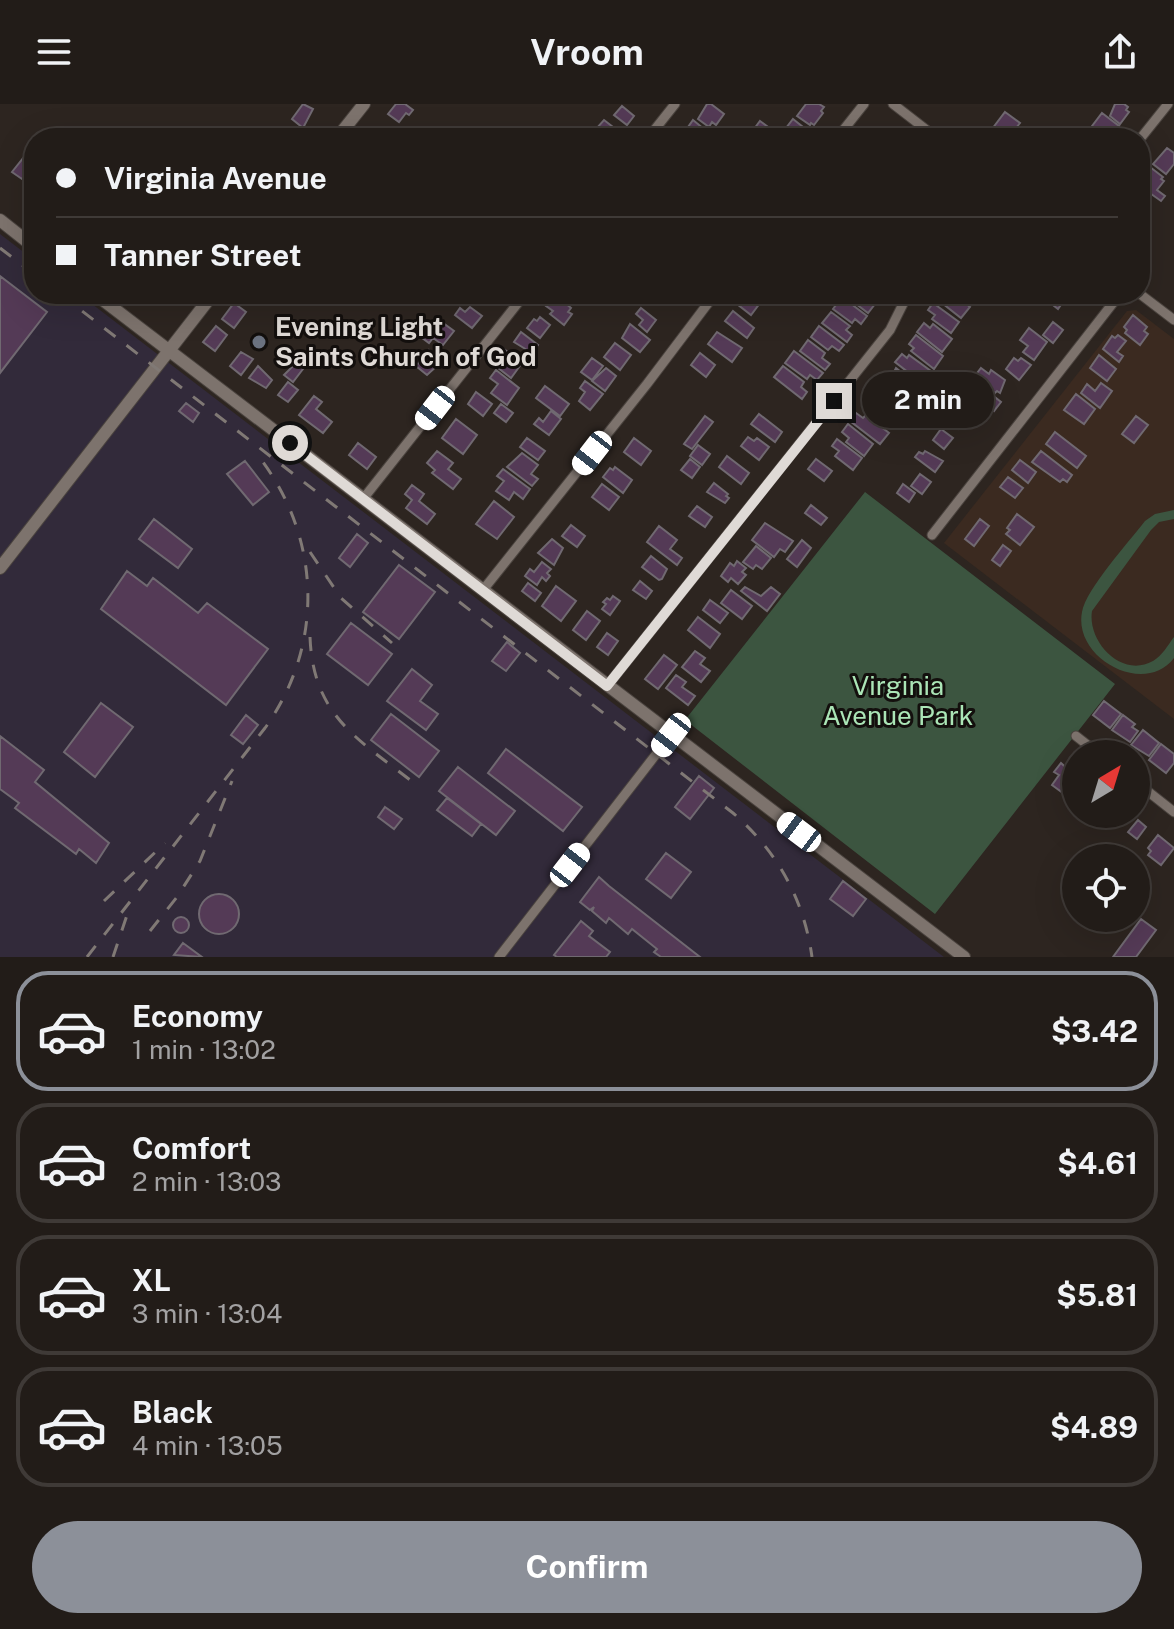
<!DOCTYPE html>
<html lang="en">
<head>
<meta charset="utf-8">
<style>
  body { margin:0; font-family:"Public Sans",sans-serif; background:#2e2925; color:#f1f3f6; height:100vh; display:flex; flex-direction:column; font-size:30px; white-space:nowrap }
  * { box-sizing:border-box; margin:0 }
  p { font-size:26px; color:#a2a1a2 }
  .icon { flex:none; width:44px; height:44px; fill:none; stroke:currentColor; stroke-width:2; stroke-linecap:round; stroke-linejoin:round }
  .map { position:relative; height:853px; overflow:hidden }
  .details { display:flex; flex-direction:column; background:#221c18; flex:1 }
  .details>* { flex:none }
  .banner { position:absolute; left:24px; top:24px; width:1126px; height:176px; border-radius:32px; box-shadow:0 8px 32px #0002,0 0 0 2px #3f3a37; display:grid; align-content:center; height:176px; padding:0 32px; background:#221c18 }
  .needle { width:52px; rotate:38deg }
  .tools { position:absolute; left:1062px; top:636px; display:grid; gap:16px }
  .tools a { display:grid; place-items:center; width:88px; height:88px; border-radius:50%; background:#221c18; box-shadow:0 8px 32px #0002,0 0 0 2px #3f3a37; font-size:40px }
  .end { position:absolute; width:36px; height:36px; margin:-18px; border:10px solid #dfdad6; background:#111; box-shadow:0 0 0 4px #111 }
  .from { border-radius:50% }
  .bubble { position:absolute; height:56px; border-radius:28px; background:#221c18; box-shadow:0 8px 32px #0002,0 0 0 2px #3f3a37; font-size:26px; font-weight:700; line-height:56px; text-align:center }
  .car { position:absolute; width:24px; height:48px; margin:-24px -12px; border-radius:10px; box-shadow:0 0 6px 2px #0007; background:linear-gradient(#fff 24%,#345 0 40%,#fff 0 76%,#345 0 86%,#fff 0) }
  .banner b { display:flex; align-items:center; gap:28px; height:76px; font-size:30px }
  .banner b+b { border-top:2px solid #3f3a37 }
  .banner i { width:20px; height:20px; background:#f1f3f6 }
  ul { padding:14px 0 0; list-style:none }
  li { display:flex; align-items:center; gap:24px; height:120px; margin:0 16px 12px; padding:0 16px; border:4px solid #3f3a37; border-radius:32px }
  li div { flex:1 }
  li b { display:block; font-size:30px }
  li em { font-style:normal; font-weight:700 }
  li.active { border-color:#8c9099 }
  li>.icon { width:72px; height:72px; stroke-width:1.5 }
  .action { display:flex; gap:16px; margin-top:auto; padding:16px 32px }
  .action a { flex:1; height:92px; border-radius:48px; background:#8c9099; color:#fff; font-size:32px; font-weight:700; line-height:92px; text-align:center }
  header { display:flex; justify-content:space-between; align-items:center; height:104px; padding:0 32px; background:#221c18; font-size:36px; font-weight:700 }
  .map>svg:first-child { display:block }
  .industrial { fill:#322a3a }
  .education { fill:#3b2a20 }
  .green { fill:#3c5540 }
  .building { fill:#543a56; stroke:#706971; stroke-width:2 }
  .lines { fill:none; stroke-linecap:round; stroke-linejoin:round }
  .minor-casing { stroke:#4a433e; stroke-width:11 }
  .tertiary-casing { stroke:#4a433e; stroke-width:14 }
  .minor { stroke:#7d736d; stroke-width:9 }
  .tertiary { stroke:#7d736d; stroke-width:12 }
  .rail { stroke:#807975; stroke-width:3; stroke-dasharray:14 14; stroke-linecap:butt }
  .route { stroke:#dfdad6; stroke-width:10 }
  .worship-dot { fill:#6b7280; stroke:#130f0d; stroke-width:3 }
  .labels { text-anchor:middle; stroke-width:6; stroke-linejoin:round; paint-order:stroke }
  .poi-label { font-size:26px; font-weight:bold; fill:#dfdad6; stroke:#130f0d; text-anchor:start }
  .park-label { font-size:26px; fill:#abe5b6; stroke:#130f0d }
</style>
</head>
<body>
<header><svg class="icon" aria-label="menu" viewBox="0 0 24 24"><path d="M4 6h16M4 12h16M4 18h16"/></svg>Vroom<svg class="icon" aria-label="share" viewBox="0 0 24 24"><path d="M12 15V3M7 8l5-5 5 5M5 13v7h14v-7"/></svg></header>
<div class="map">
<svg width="1174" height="853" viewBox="0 0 1174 853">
  <rect width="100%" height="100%" fill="#2d2520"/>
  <!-- industrial -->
  <path class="industrial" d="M0 130 34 156V190H79L944 853H0Z"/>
  <!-- education -->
  <path class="education" d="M1136 206 1174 235V615L944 439 1127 207Z"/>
  <!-- green -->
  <path class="green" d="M865 388 1115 580 935 810 685 616Z
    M1174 406V415L1159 418 1151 426 1092 507C1087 537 1121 575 1153 557 1162 552 1168 541 1174 533V554C1144 593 1073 554 1082 508 1086 485 1129 438 1145 417L1155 410Z"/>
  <!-- building -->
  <path class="building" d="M303 0 313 5 303 24 292 15Z
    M396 0H405L413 6 409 11 406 9 399 18 388 10Z
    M707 0H711L724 10 716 21 712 18 709 23 698 15Z
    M806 0H819L824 3 821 7 823 9 814 21 811 19 810 21 797 12Z
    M1115 0H1124L1128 3 1126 6 1129 8 1120 20 1110 12Z
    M622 2 634 12 627 21 614 11Z
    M1005 8 1020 19 1008 34H995L989 29Z
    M1102 9 1119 22 1110 34H1100L1089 26Z
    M793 15 808 27 803 34H799L786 24Z
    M604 16 613 23 610 28 615 34H588Z
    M693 16 704 25 700 29 707 34H694L686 26Z
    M760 17 783 34H765L754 25Z
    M1167 44 1174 49V60L1166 70 1153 60Z
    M24 53 33 61 22 75 12 68Z
    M1150 63 1163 73 1161 75 1164 77 1157 86 1165 92 1161 97 1140 82 1141 73 1145 76 1149 71 1145 68Z
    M0 172 47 208 0 269Z
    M555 190 566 196 564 198 571 204 568 208 572 210 564 221 550 210 553 207 546 202Z
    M745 190 760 199 751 211 737 200Z
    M843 190H867L875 200 868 209Z
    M935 190H954L970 203 961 214 933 192Z
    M1039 190H1064L1067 192 1058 205Z
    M842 193 867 212 861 220 855 215 852 219 833 205Z
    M234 199 246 208 234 224 222 215Z
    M933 199 959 218 951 229 932 215 935 211 928 206Z
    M470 203 482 212 472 224 455 211 460 204 465 208Z
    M641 204 656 216 647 228 639 221 643 216 636 210Z
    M733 207 754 224 747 234 725 217Z
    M831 208 850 222 846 226 852 231 847 238 822 219Z
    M1133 211 1147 223 1144 227 1148 230 1140 241 1125 229 1127 226 1124 223Z
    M540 213 550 221 540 234 527 224 534 215 537 217Z
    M439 216 454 227 443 241 433 234 429 239 413 227 421 217 435 230 439 224 435 221Z
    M1053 218 1063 226 1053 239 1043 231Z
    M924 219 930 224 933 220 952 235 942 248 917 228Z
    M630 220 650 236 640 248 622 234Z
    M216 222 227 231 215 247 203 238Z
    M819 222 844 241 839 247 832 242 828 246 811 233Z
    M1029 224 1047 238 1034 256 1023 248 1028 242 1020 236Z
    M521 228 538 241 532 249 514 238Z
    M717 228 742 244 732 258 708 240Z
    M916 231 943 252 934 265 911 247 914 244 909 240Z
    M1118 231 1126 237 1117 248 1123 252 1119 258 1103 245 1112 232 1115 234Z
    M808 236 825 249 822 254 830 260 825 266 800 247Z
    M615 239 631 251 620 266 604 253Z
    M504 245 522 259 511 274 493 260Z
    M429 246 439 254 436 259 438 261 427 271 416 262Z
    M794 247 823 269 817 276 810 271 807 275 785 259Z
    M241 248 253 255 241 271 230 262Z
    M700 249 715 261 706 273 691 261Z
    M902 250 907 254 909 251 935 270 926 282 895 258Z
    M1099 251 1116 265 1107 277 1090 264Z
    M592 254 603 262 592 276 581 268Z
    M1014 254 1018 257 1021 254 1031 261 1019 276 1006 265Z
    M296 259 303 265 293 278 284 271Z
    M258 262 272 276 266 284 249 274Z
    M783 262 804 278 801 283 807 288 802 295 774 273Z
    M606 264 616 272 605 287 592 277Z
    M896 264 920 283 911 295 889 278Z
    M981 264 989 270 991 266 1005 276 1000 289 997 287 995 289 974 273Z
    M496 266 519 284 507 301 491 289 498 280 490 274Z
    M585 277 603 290 590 306 579 297 585 288 580 284Z
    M288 278 298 286 288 298 278 291Z
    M1101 279 1112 287 1100 304 1081 289 1087 280 1095 287Z
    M878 281 885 286 888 282 907 296 898 307 873 288Z
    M545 282 569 300 560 312 536 294Z
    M943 285 956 295 948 305 935 295Z
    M973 285 981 291 983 287 989 292 991 290 1001 298 994 307 986 301 981 309 964 296Z
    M476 288 492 300 483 312 468 300Z
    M1076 290 1095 305 1084 320 1064 306Z
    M871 291 896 310 887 322 869 308 872 304 865 298Z
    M314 292 322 298 316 305 332 318 323 329 299 311Z
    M959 296 970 305 966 310 969 312V317L959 325 948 316Z
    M186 299 199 309 193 318 179 307Z
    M501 300 513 309 506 318 494 309Z
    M551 307 561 315 549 331 534 320 539 314 543 318Z
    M856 309 863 314 866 311 889 329 880 340 850 317Z
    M759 310 782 328 775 338 751 320Z
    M705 312 713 318 692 345 684 340Z
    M1136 312 1148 321 1134 339 1122 330Z
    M456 315 477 331 463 350 442 334Z
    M848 320 873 340 864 352 846 338 849 334 842 328Z
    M941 325 953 334 944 345 933 336Z
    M1055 328 1086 352 1077 364 1046 340Z
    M748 333 754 337 757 334 769 343 759 356 741 342Z
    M527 334 545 347 538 356 520 343Z
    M634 334 651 347 641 361 624 348Z
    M837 335 862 354 853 366 835 352 839 347 832 342Z
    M358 339 376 353 367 365 349 351Z
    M698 341 710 350 702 361 690 352Z
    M437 347 453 359 448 365 461 375 453 385 432 369 435 366 427 359Z
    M925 347 943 357 935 368 915 353 919 348 923 350Z
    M1041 347 1072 371 1067 378 1063 375 1060 378 1032 358Z
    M522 349 538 361 531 370 538 375 532 382 507 363Z
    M727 352 749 369 741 380 719 363Z
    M690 355 700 363 692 374 681 366Z
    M816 355 832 367 824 377 808 365Z
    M1020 356 1036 368 1028 379 1012 366Z
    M245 357 269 388 253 401 227 370Z
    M615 363 632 376 623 389 603 373 610 364 613 366Z
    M503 365 530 385 523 395 514 388 509 396 496 387 504 377 497 372Z
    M920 370 931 378 922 390 911 382Z
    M1008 373 1023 384 1015 394 1000 383Z
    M714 379 728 390 726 392 729 394 725 399 707 388Z
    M602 380 619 393 609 406 592 393Z
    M903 380 915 389 909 398 897 389Z
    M412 381 424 390 419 397 435 410 427 420 406 404 412 396 405 390Z
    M494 397 514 413 497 435 476 420Z
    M811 401 827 414 821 421 805 409Z
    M697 402 712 413 705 423 689 412Z
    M1017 410 1034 423 1020 441 1006 430 1010 426 1007 424Z
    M154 415 192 445 178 464 139 435Z
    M980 415 989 422 974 442 965 435Z
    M765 419 793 437 785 448 780 445 774 453 752 436Z
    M571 421 585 432 577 443 562 432Z
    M659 422 677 436 670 445 682 454 677 461 647 438Z
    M357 430 368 439 350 463 339 454Z
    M552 435 563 444 554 461 538 449Z
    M802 436 811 444 797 463 787 455Z
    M1003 441 1011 447 1000 462 992 456Z
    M756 442 771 454 762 465 756 461 753 465 743 458Z
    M651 452 667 465 662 475 659 476 642 463Z
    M737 457 746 464 742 468 746 471 738 480 731 474 728 478 721 472 730 459 734 462Z
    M542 458 551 465 547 469 550 472 546 477 542 473 537 481 525 472 530 465 534 468Z
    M399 461 435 488 399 535 363 508Z
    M127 467 147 482 153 474 198 509 207 499 268 545 226 601 101 505Z
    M640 477 652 487 646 495 633 486Z
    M528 479 541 489 535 497 522 487Z
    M556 482 576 497 561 517 542 502Z
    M745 483 761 492 771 483 780 490 767 507 741 487Z
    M731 486 752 502 742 515 721 499Z
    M613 492 620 497 610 511 602 505 606 500 603 498 607 494 610 496Z
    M710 496 728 509 720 519 703 506Z
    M587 507 600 517 586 536 573 526Z
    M698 513 720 530 710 544 688 526Z
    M351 519 392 550 368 581 327 550Z
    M607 529 618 537 608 551 597 543Z
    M507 538 520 549 506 567 492 557Z
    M695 547 705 554 700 560 710 567 701 578 682 563Z
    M664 551 677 561 658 585 645 575Z
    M412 565 432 581 420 597 438 610 426 626 387 597Z
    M676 571 686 578 682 583 695 592 688 601 666 584Z
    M1104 597 1121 610 1110 624 1093 611Z
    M101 599 133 623 95 673 64 648Z
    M391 610 439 647 419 673 371 636Z
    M246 611 258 621 243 640 231 631Z
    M1123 611 1135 620 1132 623 1138 627 1130 638 1112 626Z
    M1143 626 1159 639 1149 652 1131 641Z
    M0 632 44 666 35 678 109 739 96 759 79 745 76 750 15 704 19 699 0 685Z
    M1161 640 1174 650V659L1166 669 1149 656Z
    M506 645 582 703 563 727 488 669Z
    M1061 659 1075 672 1063 689 1052 681 1059 671 1054 668Z
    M458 663 515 707 496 731 439 687Z
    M699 672 714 684 690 715 675 703Z
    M447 694 481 720 472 732 437 706Z
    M385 703 402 715 394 725 378 713Z
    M1138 716 1146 723 1137 735 1128 728Z
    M1158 731 1174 744 1161 761 1148 751 1151 747 1148 744Z
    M666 749 691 768 671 794 646 775Z
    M599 773 609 782 700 853H661L654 848 657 845 632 825 628 830 609 814 606 819 592 807 594 803 590 806 580 798Z
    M843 777 866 795 853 812 830 795Z
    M199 810a20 20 0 1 1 40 0a20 20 0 1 1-40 0Z
    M173 821a8 8 0 1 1 16 0a8 8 0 1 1-16 0Z
    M1141 815 1156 826 1136 853H1113Z
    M581 817 593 827 589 832 610 848 606 853H557L554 851Z
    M183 839 202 853 174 851Z"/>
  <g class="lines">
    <!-- minor casing -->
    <g class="minor-casing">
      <path id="minor" d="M893 0 937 34
        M648 34 675 0
        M837 34 864 0
        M1140 35 1168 0
        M1140 190 1174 216
        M363 395 525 190
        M932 431 1120 190
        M483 486 647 280 715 190
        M607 582 890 226 908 190
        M1076 632 1099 650
        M1136 678 1174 708
        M499 853 671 631"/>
    </g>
    <!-- tertiary casing -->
    <g class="tertiary-casing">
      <path id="tertiary" d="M337 34 364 0
        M0 116 34 143
        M95 190 964 853
        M0 464 213 190"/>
    </g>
    <!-- minor -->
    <use href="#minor" class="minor"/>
    <!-- tertiary -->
    <use href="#tertiary" class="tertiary"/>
    <!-- rail -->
    <path class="rail" d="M0 144 34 170
      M60 190 733 709C777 747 804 795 812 853
      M310 448 341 494 392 539
      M310 533C313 612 358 635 414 679
      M104 797 165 739
      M150 827 177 793 200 757 232 677
      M87 853 265 624C326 539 321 430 256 349
      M113 853 127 811"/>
  </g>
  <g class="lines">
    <!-- route -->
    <path class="route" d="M290 339 607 582 834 297"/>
  </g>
  <!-- markers -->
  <circle class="worship-dot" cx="259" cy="238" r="8"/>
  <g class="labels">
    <!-- poi labels -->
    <g class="poi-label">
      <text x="275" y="232">Evening Light<tspan x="275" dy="30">Saints Church of God</tspan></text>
    </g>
    <!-- park labels -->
    <g class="park-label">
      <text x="898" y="591">Virginia<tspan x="898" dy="30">Avenue Park</tspan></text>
    </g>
  </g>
</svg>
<div class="tools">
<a><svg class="needle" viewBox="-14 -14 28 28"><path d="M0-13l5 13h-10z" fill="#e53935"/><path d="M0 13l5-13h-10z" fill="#a2a1a2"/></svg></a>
<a><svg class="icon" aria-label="locate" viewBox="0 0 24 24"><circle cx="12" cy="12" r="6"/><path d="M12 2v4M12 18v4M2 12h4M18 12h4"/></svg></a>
</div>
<i class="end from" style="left:290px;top:339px"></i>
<i class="end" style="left:834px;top:297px"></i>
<div class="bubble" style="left:862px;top:268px;width:132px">2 min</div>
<i class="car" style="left:435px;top:304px;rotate:218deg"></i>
<i class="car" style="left:592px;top:349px;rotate:218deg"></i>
<i class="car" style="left:671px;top:631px;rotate:218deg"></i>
<i class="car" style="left:799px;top:728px;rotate:307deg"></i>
<i class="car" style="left:570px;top:761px;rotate:38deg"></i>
<div class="banner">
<b><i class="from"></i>Virginia Avenue</b>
<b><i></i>Tanner Street</b>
</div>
</div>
<section class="details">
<ul>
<li class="active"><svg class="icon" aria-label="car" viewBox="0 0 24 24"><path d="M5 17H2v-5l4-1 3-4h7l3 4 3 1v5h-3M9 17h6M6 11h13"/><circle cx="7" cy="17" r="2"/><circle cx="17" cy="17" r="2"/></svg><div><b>Economy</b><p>1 min · 13:02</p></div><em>$3.42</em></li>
<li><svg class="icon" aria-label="car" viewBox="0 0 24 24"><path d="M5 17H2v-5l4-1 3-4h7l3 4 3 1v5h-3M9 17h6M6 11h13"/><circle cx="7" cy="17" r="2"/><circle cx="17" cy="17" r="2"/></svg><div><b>Comfort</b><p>2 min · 13:03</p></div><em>$4.61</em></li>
<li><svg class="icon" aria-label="car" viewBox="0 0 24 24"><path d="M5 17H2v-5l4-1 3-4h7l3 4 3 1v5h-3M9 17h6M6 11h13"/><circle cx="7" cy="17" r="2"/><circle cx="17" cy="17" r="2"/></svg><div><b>XL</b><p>3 min · 13:04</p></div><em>$5.81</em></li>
<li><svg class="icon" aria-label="car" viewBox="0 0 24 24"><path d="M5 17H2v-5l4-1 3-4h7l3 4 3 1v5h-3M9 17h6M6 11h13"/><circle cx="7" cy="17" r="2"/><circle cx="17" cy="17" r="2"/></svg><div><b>Black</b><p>4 min · 13:05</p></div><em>$4.89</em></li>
</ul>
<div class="action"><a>Confirm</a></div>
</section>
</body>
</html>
